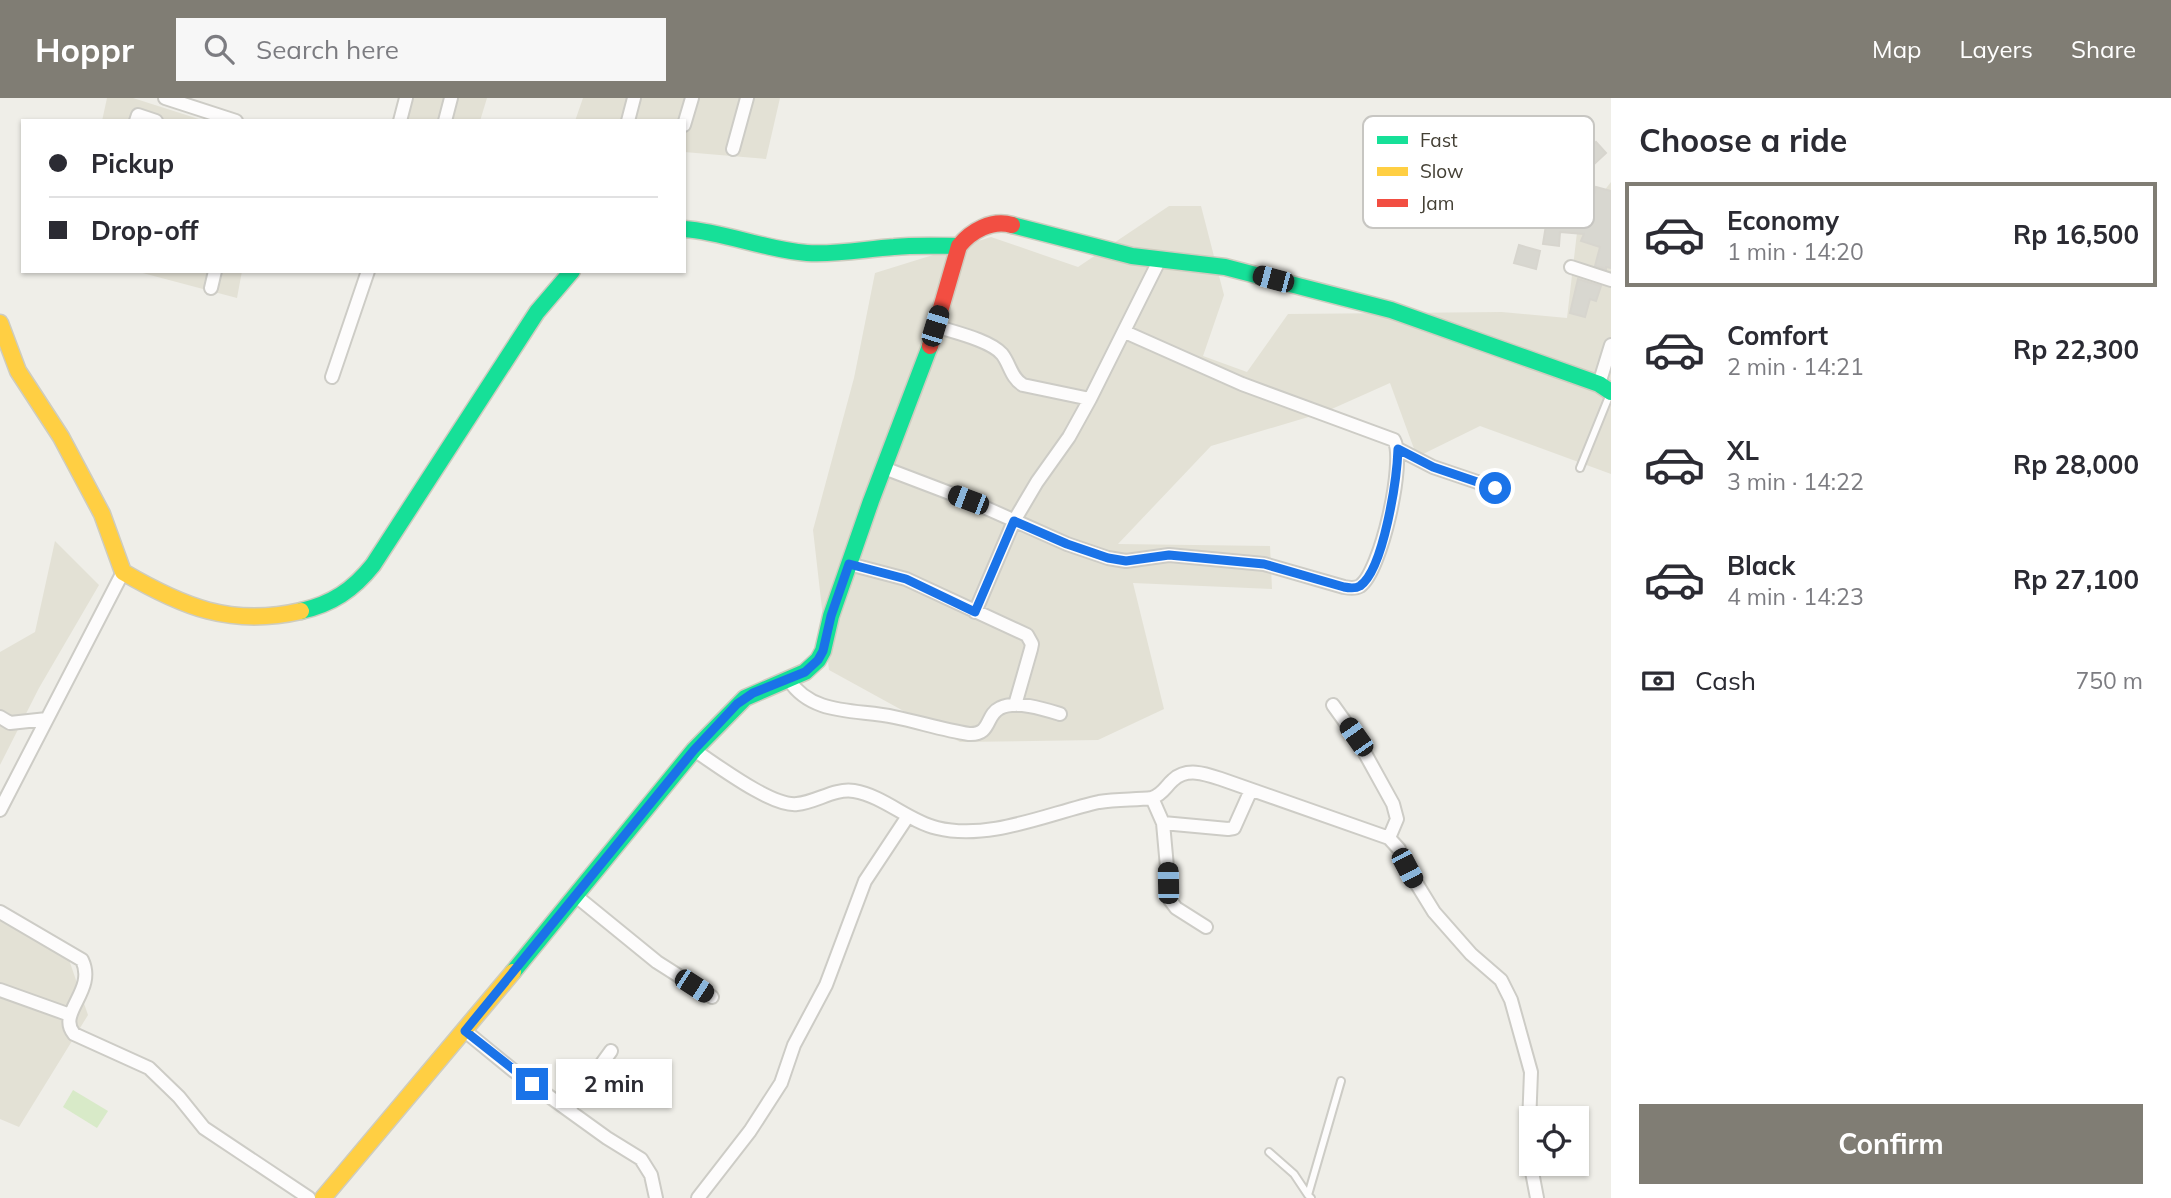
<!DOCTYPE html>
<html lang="en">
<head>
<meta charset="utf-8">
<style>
  body { margin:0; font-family:Mulish,sans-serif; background:#f7f7f7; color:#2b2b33; height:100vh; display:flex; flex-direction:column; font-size:26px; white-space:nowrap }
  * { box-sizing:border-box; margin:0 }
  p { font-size:23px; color:#7c7c81 }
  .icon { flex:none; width:38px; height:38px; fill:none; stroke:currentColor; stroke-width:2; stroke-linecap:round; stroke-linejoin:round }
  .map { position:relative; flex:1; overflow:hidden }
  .sheet { display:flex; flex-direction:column; background:#fff; width:560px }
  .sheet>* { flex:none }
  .banner { position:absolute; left:21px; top:21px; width:665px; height:154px; border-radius:0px; box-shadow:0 2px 5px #0004; display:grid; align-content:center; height:154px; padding:0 28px; background:#fff }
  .buttons { position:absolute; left:1519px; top:1008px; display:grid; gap:14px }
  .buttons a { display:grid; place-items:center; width:70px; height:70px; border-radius:0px; background:#fff; box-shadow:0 2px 5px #0004; font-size:35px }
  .end { position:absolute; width:32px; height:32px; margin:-16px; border:9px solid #1a73e8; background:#fff; box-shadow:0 0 0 4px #fff }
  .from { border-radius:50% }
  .bubble { position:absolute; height:49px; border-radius:0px; background:#fff; box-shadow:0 2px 5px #0004; font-size:23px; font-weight:700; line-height:49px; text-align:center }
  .car { position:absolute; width:21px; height:42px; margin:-21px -10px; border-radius:9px; box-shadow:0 0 5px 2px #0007; background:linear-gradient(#222 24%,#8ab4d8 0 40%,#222 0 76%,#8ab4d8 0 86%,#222 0) }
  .banner b { display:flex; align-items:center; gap:24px; height:66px; font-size:26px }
  .banner b+b { border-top:2px solid #e1e1e2 }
  .banner i { width:18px; height:18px; background:#2b2b33 }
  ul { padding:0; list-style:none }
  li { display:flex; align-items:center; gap:21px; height:105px; margin:0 14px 10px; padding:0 14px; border:4px solid transparent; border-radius:0px }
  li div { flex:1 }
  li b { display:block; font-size:26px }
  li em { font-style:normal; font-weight:700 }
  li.current { border-color:#807d74 }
  li>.icon { width:63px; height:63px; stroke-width:1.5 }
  h2 { padding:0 28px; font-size:32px; line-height:84px }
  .pay { display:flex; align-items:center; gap:18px; height:77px; padding:0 28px; font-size:26px }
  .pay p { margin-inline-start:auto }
  .cta { display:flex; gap:14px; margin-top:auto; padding:14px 28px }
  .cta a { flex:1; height:80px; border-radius:0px; background:#807d74; color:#fff; font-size:28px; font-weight:700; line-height:80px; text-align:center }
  header { display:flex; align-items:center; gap:42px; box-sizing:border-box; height:98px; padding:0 35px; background:#807d74; color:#fff }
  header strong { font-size:33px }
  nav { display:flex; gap:38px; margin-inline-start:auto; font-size:24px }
  .search { width:490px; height:63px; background:#f7f7f7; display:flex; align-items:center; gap:18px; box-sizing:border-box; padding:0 24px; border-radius:0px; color:#7c7c81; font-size:26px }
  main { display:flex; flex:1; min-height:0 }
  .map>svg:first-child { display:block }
  .residential { fill:#e3e1d5 }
  .green { fill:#d8eac8 }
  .building { fill:#d8d7d0; stroke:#d7d5ce; stroke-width:2 }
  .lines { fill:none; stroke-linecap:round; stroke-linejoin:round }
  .lane-casing { stroke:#cdccc6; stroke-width:10 }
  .street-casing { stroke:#cdccc6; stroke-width:16 }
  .fast-casing { stroke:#ceccbf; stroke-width:19 }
  .slow-casing { stroke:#ceccbf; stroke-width:19 }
  .jam-casing { stroke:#ceccbf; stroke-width:19 }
  .lane { stroke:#fdfcfc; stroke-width:6 }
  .street { stroke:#fdfcfc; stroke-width:12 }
  .fast { stroke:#16e098; stroke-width:16 }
  .slow { stroke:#ffcf43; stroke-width:16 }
  .jam { stroke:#f24e42; stroke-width:16 }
  .route { stroke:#1a73e8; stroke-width:9 }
  .key { fill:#fff; stroke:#c7c6c2; stroke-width:2 }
  .key-label { font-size:19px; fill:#444035 }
</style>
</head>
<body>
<header>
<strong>Hoppr</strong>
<div class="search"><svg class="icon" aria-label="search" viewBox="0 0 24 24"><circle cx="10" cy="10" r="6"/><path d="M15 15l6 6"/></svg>Search here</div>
<nav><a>Map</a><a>Layers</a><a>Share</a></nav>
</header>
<main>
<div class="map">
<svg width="1611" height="1100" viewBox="0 0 1611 1100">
  <rect width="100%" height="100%" fill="#efeee8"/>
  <!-- residential -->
  <path class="residential" d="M107 0H133L205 23H102Z
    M414 0H487L480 23H407Z
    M583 0H780L766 61 684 54V23H575Z
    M1611 84V376L1480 328 1417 359 1390 285 1325 314 1211 348 1118 446 1270 448 1272 491 1133 485 1164 611 1098 642 960 644 829 572 813 432 854 280 875 175 991 139 1078 169 1169 108H1201L1224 197 1203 258 1247 274 1288 216 1502 214 1567 220 1578 126Z
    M135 173H242L237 200Z
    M55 443 99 487 39 590 0 667V554L35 534Z
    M0 808 66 853 88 917 19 1029 0 1021Z"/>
  <!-- green -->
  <path class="green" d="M73 992 108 1013 97 1030 63 1009Z"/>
  <!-- building -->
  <path class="building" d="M1596 44 1606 55 1590 70 1579 60Z
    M1596 89 1611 93V170L1606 169V171L1595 168 1600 149 1581 143 1584 136 1560 134 1559 148 1543 146 1546 127H1541L1542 113 1588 119Z
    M1519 147 1540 153 1536 171 1514 165Z
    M1578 181 1601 188 1596 203 1590 201 1585 219 1570 215Z"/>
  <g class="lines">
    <!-- lane casing -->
    <g class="lane-casing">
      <path id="lane" d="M1580 370 1610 296
        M1269 1054 1294 1076 1308 1097
        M1311 1100 1308 1097 1341 983"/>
    </g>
    <!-- street casing -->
    <g class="street-casing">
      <path id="street" d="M165 0 236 23
        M136 23 138 17 156 23
        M400 23 406 0
        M445 23 451 0
        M628 23 634 0
        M684 27 692 0
        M733 51 747 0
        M1571 169 1611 182
        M211 190 215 173
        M935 228C953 234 990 242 1002 256 1010 266 1011 280 1023 287L1090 301 1069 339 1037 384 1014 423 975 514
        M332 279 368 173
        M1599 286 1611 247
        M1090 301 1159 163
        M1398 351 1433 369 1495 390
        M884 370 968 402 1067 446 1108 460 1126 463 1169 457 1264 466 1344 489C1349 490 1355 491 1360 488 1381 474 1406 362 1394 342L1242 286 1125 234
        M849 466 906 481 1027 537 1032 546 1031 551 1015 607
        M789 582C812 618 858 611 894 619 919 624 943 632 969 636 992 637 985 617 1000 610 1016 602 1044 611 1060 616
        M1333 607 1356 639 1393 706 1397 721 1389 740
        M0 619 10 625 47 621
        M694 652C717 667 772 709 797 706 817 704 834 690 854 693 884 698 908 723 937 730 989 743 1049 715 1099 704 1117 701 1135 702 1152 700 1163 696 1165 689 1173 682 1187 669 1206 676 1221 681L1389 740 1399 751 1407 770 1434 814 1471 856 1501 882 1511 902 1531 974 1528 1053 1537 1100
        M1152 700 1163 725 1170 802 1176 810 1206 829
        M0 712 123 474
        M1163 725 1228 731 1234 730 1251 692
        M576 798 657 864 712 899
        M0 814 82 862C97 893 56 915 74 936L149 970 179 999 204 1030 309 1100
        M0 892 70 917
        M465 933 514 973 607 1040 641 1061 651 1077 656 1100
        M569 1011 611 953
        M698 1100 750 1033 781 985 794 947 826 887 865 783 908 718"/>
    </g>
    <!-- fast casing -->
    <g class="fast-casing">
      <path id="fast" d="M1012 127 1132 158 1225 169 1391 212 1599 286 1611 294
        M684 131C726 134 765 152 807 155 836 157 865 151 894 149 915 147 937 148 959 148
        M301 513C332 506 353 492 373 467L537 214 572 173
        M513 874 694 652 745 600 805 574 818 562 823 553 831 518 871 403 930 248"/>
    </g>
    <!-- slow casing -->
    <g class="slow-casing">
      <path id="slow" d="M0 225 18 273 61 339 102 416 123 474C183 509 231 529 301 513
        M323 1100 513 874"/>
    </g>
    <!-- jam casing -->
    <g class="jam-casing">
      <path id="jam" d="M930 248 959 148C971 133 992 121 1012 127"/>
    </g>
    <!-- lane -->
    <use href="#lane" class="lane"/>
    <!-- street -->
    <use href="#street" class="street"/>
    <!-- fast -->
    <use href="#fast" class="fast"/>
    <!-- slow -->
    <use href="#slow" class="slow"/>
    <!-- jam -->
    <use href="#jam" class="jam"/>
  </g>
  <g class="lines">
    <!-- route -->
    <path class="route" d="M532 986 465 933 694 652 737 606 753 595 805 574 818 562 823 553 831 518 849 466 906 481 975 514 1014 423 1067 446 1108 460 1126 463 1169 457 1264 466 1344 489C1349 490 1355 491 1360 488 1384 471 1397 380 1398 351L1433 369 1495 390"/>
  </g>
  <!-- legend -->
  <rect x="1363" y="18" width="231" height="112" rx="10" class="key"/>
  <rect x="1377" y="38" width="31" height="8" fill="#16e098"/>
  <rect x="1377" y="69" width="31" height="9" fill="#ffcf43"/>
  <rect x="1377" y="101" width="31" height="8" fill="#f24e42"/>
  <g class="key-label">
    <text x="1420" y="49">Fast</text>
    <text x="1420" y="80">Slow</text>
    <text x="1420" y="112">Jam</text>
  </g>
</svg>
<div class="buttons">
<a><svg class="icon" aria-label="locate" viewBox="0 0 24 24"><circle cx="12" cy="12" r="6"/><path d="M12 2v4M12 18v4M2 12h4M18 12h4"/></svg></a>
</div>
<i class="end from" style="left:1495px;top:390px"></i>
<i class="end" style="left:532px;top:986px"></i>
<div class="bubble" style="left:556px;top:961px;width:116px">2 min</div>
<i class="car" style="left:1273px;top:181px;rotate:285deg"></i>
<i class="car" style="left:935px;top:228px;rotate:17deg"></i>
<i class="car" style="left:968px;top:402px;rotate:291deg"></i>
<i class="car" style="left:1356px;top:639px;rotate:325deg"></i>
<i class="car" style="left:1407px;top:770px;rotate:152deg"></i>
<i class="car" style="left:1168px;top:785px;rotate:359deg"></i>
<i class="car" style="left:694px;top:888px;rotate:123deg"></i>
<div class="banner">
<b><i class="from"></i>Pickup</b>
<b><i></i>Drop-off</b>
</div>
</div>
<section class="sheet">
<h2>Choose a ride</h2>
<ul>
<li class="current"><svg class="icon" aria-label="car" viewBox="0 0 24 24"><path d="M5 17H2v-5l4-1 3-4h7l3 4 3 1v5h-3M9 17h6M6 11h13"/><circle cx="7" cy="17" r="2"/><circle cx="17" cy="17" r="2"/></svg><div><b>Economy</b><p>1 min · 14:20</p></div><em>Rp 16,500</em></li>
<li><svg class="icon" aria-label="car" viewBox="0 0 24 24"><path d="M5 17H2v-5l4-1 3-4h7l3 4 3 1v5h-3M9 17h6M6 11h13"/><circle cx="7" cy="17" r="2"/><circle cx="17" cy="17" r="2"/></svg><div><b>Comfort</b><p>2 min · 14:21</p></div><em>Rp 22,300</em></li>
<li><svg class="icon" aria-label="car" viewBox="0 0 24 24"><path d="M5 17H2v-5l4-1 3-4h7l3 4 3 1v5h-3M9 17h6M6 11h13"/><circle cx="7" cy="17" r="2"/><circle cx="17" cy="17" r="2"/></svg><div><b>XL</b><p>3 min · 14:22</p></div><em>Rp 28,000</em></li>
<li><svg class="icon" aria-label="car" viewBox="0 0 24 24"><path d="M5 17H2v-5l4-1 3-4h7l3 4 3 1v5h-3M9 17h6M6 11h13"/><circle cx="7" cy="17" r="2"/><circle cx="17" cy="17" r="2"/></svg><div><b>Black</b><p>4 min · 14:23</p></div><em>Rp 27,100</em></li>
</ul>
<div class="pay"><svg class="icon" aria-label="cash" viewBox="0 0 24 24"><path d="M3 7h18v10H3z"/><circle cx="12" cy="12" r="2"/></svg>Cash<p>750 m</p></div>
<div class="cta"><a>Confirm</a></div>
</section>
</main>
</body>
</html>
